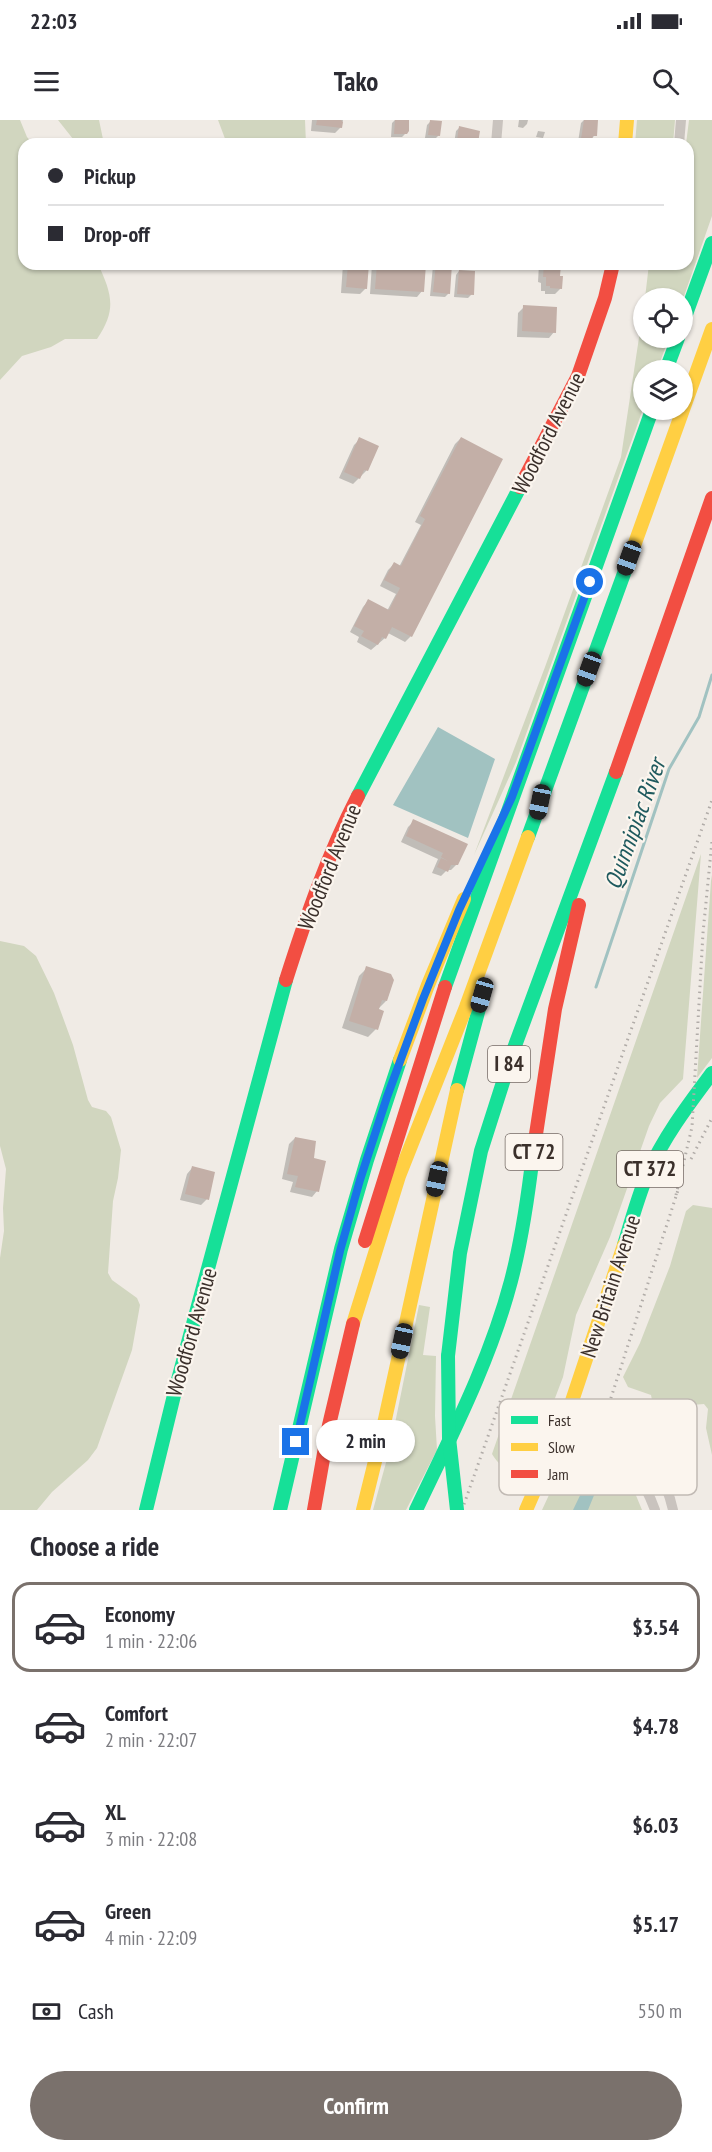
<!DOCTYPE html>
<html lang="en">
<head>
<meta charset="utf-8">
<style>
  body { margin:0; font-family:"PT Sans Narrow",sans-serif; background:#f7f7f7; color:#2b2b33; height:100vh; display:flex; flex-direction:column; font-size:22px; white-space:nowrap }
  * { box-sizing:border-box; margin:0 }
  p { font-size:20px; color:#7c7c81 }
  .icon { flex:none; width:33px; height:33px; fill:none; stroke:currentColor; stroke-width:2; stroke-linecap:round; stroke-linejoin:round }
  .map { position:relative; height:1390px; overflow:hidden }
  .sheet { display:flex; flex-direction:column; background:#fff; flex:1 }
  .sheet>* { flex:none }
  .banner { position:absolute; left:18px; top:18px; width:676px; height:132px; border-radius:18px; box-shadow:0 2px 4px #0004; display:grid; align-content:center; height:132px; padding:0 30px; background:#fff }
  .fabs { position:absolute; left:633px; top:168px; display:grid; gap:12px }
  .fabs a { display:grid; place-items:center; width:60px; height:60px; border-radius:50%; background:#fff; box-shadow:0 2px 4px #0004; font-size:30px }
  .end { position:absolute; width:27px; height:27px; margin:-14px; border:8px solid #1a73e8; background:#fff; box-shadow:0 0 0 3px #fff }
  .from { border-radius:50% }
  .bubble { position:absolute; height:42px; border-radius:21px; background:#fff; box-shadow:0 2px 4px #0004; font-size:20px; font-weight:700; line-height:42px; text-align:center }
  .car { position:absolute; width:18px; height:36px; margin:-18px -9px; border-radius:8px; box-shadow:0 0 4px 2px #0007; background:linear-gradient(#222 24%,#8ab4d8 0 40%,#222 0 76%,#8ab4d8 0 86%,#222 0) }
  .banner b { display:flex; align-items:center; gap:21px; height:57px; font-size:22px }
  .banner b+b { border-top:2px solid #e1e1e2 }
  .banner i { width:15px; height:15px; background:#2b2b33 }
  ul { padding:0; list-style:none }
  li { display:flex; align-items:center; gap:18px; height:90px; margin:0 12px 9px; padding:0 18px; border:3px solid transparent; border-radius:18px }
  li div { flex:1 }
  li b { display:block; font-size:22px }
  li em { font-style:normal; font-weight:700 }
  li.on { border-color:#7a716c }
  li>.icon { width:54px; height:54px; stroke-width:1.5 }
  h2 { padding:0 30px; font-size:27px; line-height:72px }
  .pay { display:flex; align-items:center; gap:15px; height:66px; padding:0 30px; font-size:22px }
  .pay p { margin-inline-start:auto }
  .primary-button { display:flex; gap:12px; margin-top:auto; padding:12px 30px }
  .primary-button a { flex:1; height:69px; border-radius:36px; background:#7a716c; color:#fff; font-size:24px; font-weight:700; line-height:69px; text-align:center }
  .status { display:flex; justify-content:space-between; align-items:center; height:42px; padding:0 30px; background:#fff; direction:ltr }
  .status svg { height:16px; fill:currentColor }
  header { display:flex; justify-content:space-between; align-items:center; height:78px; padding:0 30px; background:#fff; font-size:27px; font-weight:700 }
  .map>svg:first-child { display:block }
  .green { fill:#d1d6bf }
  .water { fill:#a1c2c1 }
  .shadow { fill:#0003 }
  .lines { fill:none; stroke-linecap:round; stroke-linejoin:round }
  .stream { stroke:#a1c2c1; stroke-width:3 }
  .building { fill:#c3afa7 }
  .street { stroke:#c9c3be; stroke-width:10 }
  .fast { stroke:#16e098; stroke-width:14 }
  .slow { stroke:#ffcf43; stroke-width:14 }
  .jam { stroke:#f24e42; stroke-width:14 }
  .rail { stroke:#b1aca8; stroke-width:3; stroke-dasharray:1.5 4.5; stroke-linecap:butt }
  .fast-bridge { stroke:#16e098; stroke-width:14 }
  .route { stroke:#1a73e8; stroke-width:8 }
  .labels { text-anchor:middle; stroke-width:4.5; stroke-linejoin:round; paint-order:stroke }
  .shield { fill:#fbf5ee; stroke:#756b66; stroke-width:1.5 }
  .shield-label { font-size:21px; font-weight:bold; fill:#3b302b }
  .street-label { font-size:22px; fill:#3b302b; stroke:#fbf5ee }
  .water-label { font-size:24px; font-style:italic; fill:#1f5a5e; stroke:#fbf5ee }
  .key { fill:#fbf5ee; stroke:#c1bab4; stroke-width:1.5 }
  .key-label { font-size:16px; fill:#3b302b }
</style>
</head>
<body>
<div class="status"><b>22:03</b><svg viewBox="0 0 49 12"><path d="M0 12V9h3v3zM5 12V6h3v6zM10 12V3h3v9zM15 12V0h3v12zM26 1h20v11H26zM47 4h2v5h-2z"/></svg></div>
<header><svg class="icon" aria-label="menu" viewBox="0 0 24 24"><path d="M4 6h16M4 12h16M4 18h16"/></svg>Tako<svg class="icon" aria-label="search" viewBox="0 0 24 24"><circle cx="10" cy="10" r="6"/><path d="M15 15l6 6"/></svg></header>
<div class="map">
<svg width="712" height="1390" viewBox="0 0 712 1390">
  <rect width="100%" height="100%" fill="#f0ebe5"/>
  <!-- green -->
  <path class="green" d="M0 0H20L27 17 33 24H24V144H98C112 174 117 190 97 219H65L51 227 22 236 0 260Z
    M58 0H99L104 24H77Z
    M218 0H305L306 24H227Z
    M637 0H675L673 24H635Z
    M689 0H712V96L683 179 645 178 649 144H688V24H686Z
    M643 191 644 218H669L657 250H644L643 289 516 642 474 735 545 547 621 337Z
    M701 734 683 959 660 983 649 1006 610 1117 576 1195 563 1257 529 1347 520 1352C506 1349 500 1347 492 1334Z
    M712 755V938L697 958 711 761Z
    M0 821 24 826 36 836 54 873 73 925 88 980 92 987 106 991 111 997 121 1030 118 1058 113 1081 108 1153 112 1160 137 1178 140 1185 132 1230 97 1328 88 1340 52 1372 37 1390H0V1138L4 1111 3 1088 6 1049 0 1026Z
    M693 1085 712 1088V1335L706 1308 708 1289 704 1284 692 1285 681 1303H671L654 1290 651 1275 628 1267 623 1257 640 1223 670 1146 686 1091Z
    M419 1185 430 1187 423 1235 436 1236 435 1296 437 1330 406 1390H373L390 1328Z
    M567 1336 628 1356 642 1390H542Z"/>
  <!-- water -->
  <path class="water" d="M438 607 495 639 468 718 393 685Z
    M588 1359 597 1368 588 1390H573Z"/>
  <!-- shadow -->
  <path class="shadow" d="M312 0H343L341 7 335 13 311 11Z
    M395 0 405 14 402 17H391L392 3Z
    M519 0H528L527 4 523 8 518 7Z
    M584 0 595 15 587 23 578 22 581 3Z
    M430 2 439 15 435 19 425 18 427 5Z
    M459 8 476 22 454 24 456 11Z
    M538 11 545 12 543 18 536 17Z
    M343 144H367L366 168 360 174 341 173Z
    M424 144 422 171 417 177 370 174 372 144Z
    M435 144H451L449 173 445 177 430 176 433 146Z
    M539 144H559L561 168 555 174H545V171H541V163L538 162Z
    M459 151 472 174 468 178 454 177 456 155Z
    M524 187 554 212 549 218 517 217 518 193Z
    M461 318 411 516 405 522 388 513 385 518 371 530 357 522 359 517 350 512 363 487 368 481 387 491 396 474 380 466 388 450 394 444 399 447 421 405 415 402 455 324Z
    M360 319 377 327 366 351 353 364 339 358 354 325Z
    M414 701 457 744 451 750H447L441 756 432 753 438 739 401 722 408 707Z
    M367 848 386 881 377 890 376 909 368 917 342 908 359 856Z
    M295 1018 312 1040 317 1071 312 1077 290 1072 293 1062 282 1059 289 1024Z
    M192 1048 207 1079 201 1085 180 1080 187 1054Z"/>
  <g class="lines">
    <!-- stream -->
    <path class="stream" d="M596 867 669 649 699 597 712 555"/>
  </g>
  <!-- building -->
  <path class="building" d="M317 0H341L343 2 342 8 316 5Z
    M395 0H409V11L407 14H394Z
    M430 0 442 1 440 16 428 15Z
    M584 0H598L597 16H593L592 20 581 19Z
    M459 6 480 11 478 23 457 21Z
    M348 144H369L367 169 346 167Z
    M377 144H426L424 172 375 169Z
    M436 144H452L450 174 433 172Z
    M544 144H561L560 156H563L562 169 550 168V166H546V157H543Z
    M459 150 475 151 474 175 457 174Z
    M523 185 557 187 556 213 522 211Z
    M359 317 379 326 368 351 364 350 360 359 344 352Z
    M461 317 503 339 412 517 392 507 386 519 382 517 378 525 361 516 364 511 354 506 368 479 389 490 400 468 384 460 394 442 401 446 425 399 420 396Z
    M413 699 468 724 458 745H451L448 752 437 747 441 738 448 741 441 737 443 733 406 716Z
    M366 846 391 854 394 860 387 881 382 880 379 889 384 891 378 910 349 901Z
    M295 1017 316 1021 314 1038 326 1041 319 1072 295 1067 298 1056 287 1054Z
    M192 1046 215 1052 209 1080 185 1074Z"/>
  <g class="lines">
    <!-- street -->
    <path class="street" d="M496 24 498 0
      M679 24 681 0
      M567 1296C597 1293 638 1323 655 1347 663 1359 670 1376 673 1390
      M567 1296C576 1309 588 1313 601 1321 629 1338 644 1360 655 1390"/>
    <!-- fast -->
    <path class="fast" d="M682 205 712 123
      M666 250 678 218
      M358 676 520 367
      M528 717 630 437
      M445 867 652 290
      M457 970 484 870
      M624 1125C631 1102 638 1077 647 1055 663 1018 688 985 712 953
      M448 1236 460 1133 481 1031 513 931 616 652
      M146 1390 176 1267 286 860
      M280 1390 341 1129 367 1040 400 940
      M416 1390C451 1316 490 1241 511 1161 522 1119 528 1077 533 1034"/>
    <!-- slow -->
    <path class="slow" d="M625 24 627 0
      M630 437 712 209
      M400 940 428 865 464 779
      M353 1204 399 1056 466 887 528 717
      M363 1390 382 1313 457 970
      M526 1390 567 1296 624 1125"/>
    <!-- jam -->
    <path class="jam" d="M520 367 578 256 605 178 613 144
      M616 652 712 378
      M286 860C306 797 328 734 358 676
      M533 1034 555 889 579 785
      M365 1121 445 867
      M314 1390 329 1305 353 1204"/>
    <!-- rail -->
    <path class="rail" d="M691 1039 712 998
      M676 1075 692 1007 703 813 712 721
      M609 1284 679 1067
      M462 1390 712 680"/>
    <!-- fast-bridge -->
    <path class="fast-bridge" d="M448 1236 449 1318 457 1390"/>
  </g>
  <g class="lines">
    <!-- route -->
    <path class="route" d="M296 1322 340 1131 360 1060 387 977 423 879 459 790 512 677 590 462"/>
  </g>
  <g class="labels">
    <!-- shield labels -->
    <g class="shield">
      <rect x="488" y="926" width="42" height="36" rx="4.5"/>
      <rect x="505.5" y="1014" width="57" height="36" rx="4.5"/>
      <rect x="617" y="1031" width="66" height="36" rx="4.5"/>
    </g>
    <g class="shield-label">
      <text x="509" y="951">I 84</text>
      <text x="534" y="1039">CT 72</text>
      <text x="650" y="1056">CT 372</text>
    </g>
    <!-- street labels -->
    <g class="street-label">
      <text transform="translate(548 313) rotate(-63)" y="8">Woodford Avenue</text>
      <text transform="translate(329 747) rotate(-68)" y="8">Woodford Avenue</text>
      <text transform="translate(610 1166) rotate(-72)" y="8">New Britain Avenue</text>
      <text transform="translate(191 1212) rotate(-74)" y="8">Woodford Avenue</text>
    </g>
    <!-- water labels -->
    <g class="water-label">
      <text transform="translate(635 704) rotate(-70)" y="8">Quinnipiac River</text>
    </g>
  </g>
  <!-- legend -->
  <rect x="499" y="1279" width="198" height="96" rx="9" class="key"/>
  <rect x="511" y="1296" width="27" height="8" fill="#16e098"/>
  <rect x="511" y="1323" width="27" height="8" fill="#ffcf43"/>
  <rect x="511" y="1350" width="27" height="8" fill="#f24e42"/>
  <g class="key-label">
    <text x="548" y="1306">Fast</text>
    <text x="548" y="1333">Slow</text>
    <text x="548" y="1360">Jam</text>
  </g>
</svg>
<div class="fabs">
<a><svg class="icon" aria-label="locate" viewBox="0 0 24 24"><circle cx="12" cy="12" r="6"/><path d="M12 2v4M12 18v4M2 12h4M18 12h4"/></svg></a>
<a><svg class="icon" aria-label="layers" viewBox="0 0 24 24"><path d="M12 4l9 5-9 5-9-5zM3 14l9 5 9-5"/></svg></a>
</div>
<i class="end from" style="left:590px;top:462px"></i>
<i class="end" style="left:296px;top:1322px"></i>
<div class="bubble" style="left:316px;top:1300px;width:99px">2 min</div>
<i class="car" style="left:629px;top:438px;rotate:200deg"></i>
<i class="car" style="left:589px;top:549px;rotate:200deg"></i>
<i class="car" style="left:540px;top:682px;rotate:191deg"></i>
<i class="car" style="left:482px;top:875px;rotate:196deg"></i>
<i class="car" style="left:437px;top:1059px;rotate:192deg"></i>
<i class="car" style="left:402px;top:1221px;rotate:192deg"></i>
<div class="banner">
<b><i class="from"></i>Pickup</b>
<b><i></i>Drop-off</b>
</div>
</div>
<section class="sheet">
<h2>Choose a ride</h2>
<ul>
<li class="on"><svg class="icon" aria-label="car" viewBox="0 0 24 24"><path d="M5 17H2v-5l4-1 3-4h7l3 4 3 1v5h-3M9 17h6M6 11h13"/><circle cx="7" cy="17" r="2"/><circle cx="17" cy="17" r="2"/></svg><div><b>Economy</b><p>1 min · 22:06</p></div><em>$3.54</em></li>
<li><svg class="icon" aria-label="car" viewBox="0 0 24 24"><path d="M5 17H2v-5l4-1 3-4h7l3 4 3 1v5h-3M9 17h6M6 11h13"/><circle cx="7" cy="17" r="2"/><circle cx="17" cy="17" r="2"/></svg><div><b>Comfort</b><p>2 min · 22:07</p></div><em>$4.78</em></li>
<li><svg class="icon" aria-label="car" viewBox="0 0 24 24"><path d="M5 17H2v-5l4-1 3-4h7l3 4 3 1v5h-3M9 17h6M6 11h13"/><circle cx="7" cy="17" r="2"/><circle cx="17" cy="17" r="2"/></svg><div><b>XL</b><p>3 min · 22:08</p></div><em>$6.03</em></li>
<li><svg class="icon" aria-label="car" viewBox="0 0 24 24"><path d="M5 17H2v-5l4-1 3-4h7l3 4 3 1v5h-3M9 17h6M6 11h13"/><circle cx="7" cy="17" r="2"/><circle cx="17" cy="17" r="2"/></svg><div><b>Green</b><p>4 min · 22:09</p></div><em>$5.17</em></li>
</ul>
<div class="pay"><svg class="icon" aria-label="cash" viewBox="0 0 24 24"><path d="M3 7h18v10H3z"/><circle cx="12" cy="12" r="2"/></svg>Cash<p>550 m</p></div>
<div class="primary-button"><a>Confirm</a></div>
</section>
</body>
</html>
